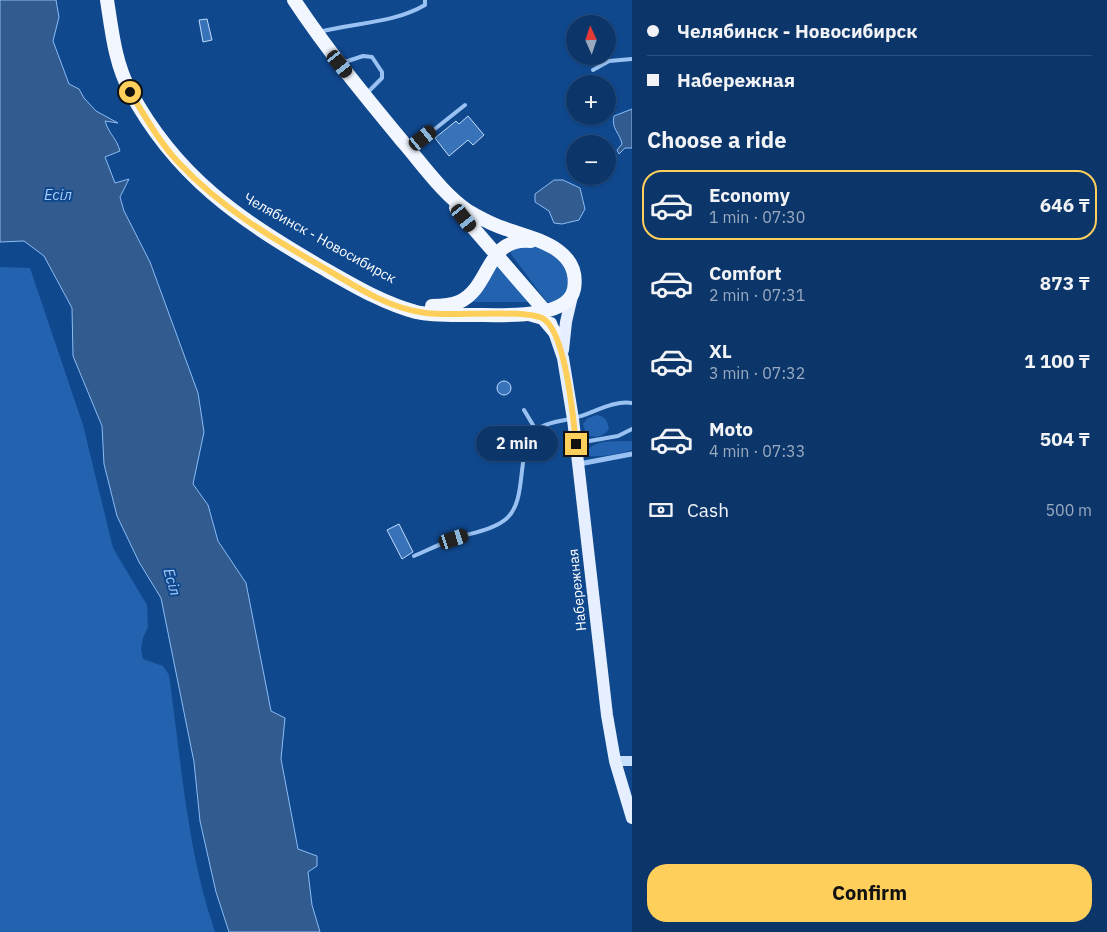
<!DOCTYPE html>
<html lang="en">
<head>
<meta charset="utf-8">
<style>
  body { margin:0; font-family:"IBM Plex Sans",sans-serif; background:#1a4172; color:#f1f3f6; height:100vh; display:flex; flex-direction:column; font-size:19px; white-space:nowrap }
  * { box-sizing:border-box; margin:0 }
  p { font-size:16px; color:#9aabc1 }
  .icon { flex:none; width:28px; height:28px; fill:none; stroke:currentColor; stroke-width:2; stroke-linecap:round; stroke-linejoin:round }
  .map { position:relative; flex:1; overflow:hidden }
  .side { display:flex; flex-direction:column; background:#0c366a; width:475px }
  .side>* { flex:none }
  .guide { display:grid; align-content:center; height:110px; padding:0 15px; background:#0c366a }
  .needle { width:32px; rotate:357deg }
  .buttons { position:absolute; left:566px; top:15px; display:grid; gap:10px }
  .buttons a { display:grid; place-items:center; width:50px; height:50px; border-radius:50%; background:#0c366a; box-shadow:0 1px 4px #0004,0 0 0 1px #2c507e; font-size:25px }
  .end { position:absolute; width:22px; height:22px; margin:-11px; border:6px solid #ffcf5b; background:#111; box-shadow:0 0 0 2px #111 }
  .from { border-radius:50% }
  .bubble { position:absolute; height:35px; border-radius:18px; background:#0c366a; box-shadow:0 1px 4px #0004,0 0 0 1px #2c507e; font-size:16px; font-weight:700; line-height:35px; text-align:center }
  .car { position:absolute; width:15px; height:30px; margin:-15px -8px; border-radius:6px; box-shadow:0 0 4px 1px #0007; background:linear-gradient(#222 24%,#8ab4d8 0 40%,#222 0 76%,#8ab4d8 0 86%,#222 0) }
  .guide b { display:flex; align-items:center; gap:18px; height:48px; font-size:19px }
  .guide b+b { border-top:1px solid #2c507e }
  .guide i { width:12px; height:12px; background:#f1f3f6 }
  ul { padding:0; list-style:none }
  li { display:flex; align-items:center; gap:15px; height:70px; margin:0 10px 8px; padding:0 5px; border:2px solid transparent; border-radius:20px }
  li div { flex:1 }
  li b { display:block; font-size:19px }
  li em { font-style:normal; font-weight:700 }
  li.on { border-color:#ffcf5b }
  li>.icon { width:45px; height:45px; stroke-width:1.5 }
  h2 { padding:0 15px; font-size:22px; line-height:60px }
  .pay { display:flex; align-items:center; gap:12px; height:55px; padding:0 15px; font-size:19px }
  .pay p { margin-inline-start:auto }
  .action { display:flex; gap:10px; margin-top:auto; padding:10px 15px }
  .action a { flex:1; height:58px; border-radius:20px; background:#ffcf5b; color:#111; font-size:20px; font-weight:700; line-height:58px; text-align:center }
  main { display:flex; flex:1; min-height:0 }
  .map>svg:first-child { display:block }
  .green { fill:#2262ae }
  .water { fill:#325b8f; stroke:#8abdf6 }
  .building { fill:#3872b8; stroke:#c0dcfd }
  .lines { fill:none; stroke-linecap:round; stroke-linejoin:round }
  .service { stroke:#99c2f2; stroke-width:4 }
  .minor { stroke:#99c2f2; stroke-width:5 }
  .secondary { stroke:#c8dffc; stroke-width:10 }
  .primary { stroke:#e5efff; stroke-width:12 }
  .trunk { stroke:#f2f7ff; stroke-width:14 }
  .route { stroke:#ffcf5b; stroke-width:6 }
  .labels { text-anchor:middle; stroke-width:4; stroke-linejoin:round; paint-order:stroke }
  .street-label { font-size:14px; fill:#fff; stroke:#10488e }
  .water-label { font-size:15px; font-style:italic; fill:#a5ccfa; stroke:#10488e }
</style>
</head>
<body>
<main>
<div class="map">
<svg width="632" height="932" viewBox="0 0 632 932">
  <rect width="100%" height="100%" fill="#10488e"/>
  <!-- green -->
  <path class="green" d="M538 245C563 259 574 271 564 300L550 304 546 301 511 254 512 247Z
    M498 260 535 302H469Z
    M0 267 30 268 83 425 113 548 147 605 148 627 143 638 141 649 143 659 163 666 169 675C181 760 187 851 215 932H0Z
    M597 415C606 417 607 420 609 429 603 437 595 439 586 434L583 424 588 418Z
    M632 441V450C618 454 604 457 589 456L587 451C596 438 618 442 632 441Z"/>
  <!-- water -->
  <path class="water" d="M0 0H56L59 17 53 41 69 84 79 89 84 98 96 111 118 123 105 121C110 136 116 137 120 151L105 157 115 183 129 179 120 197 124 211 150 262 198 393 204 432 193 484 208 505 218 541 246 583 271 711 285 718 281 759 298 849 317 856V866L308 872 312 905 320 932H229L216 892 200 821 194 762 161 598 139 562 117 516 104 464 102 426 73 356 72 308 44 256 24 241 0 242Z
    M632 109V148H625L619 154 617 150 622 144C620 133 611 129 614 116Z
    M554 180H563L580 188 585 209 579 220 562 224 554 223 549 211 535 202V194Z"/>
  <!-- building -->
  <path class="building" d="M207 19 212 40 203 42 199 20Z
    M468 116 484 135 473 145 468 140 449 156 435 138 456 121 459 124Z
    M497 388a7 7 0 1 1 14 0a7 7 0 1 1-14 0Z
    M399 524 413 552 402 559 387 530Z"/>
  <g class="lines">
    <!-- service -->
    <path class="service" d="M319 32C356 22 392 24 425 5V0
      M342 63 363 56 372 57 382 72V78L367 93
      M593 70 609 61 632 59
      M411 148 465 105
      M524 410 536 430
      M578 443 618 436 632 429
      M414 556C428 550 442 543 456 538 471 533 493 530 506 519 531 498 512 442 541 427 553 420 568 421 581 416 596 411 616 400 632 403"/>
    <!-- minor -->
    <path class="minor" d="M579 464 632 454"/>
    <!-- secondary -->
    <path class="secondary" d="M615 761H632"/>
    <!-- primary -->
    <path class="primary" d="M551 323 563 358 573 419 607 715 615 761 632 818
      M563 350 566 322 573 292"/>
    <!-- trunk -->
    <path class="trunk" d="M107 0C112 32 115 63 130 91 176 177 239 219 321 267 351 284 382 303 416 312 434 316 455 315 474 315 499 315 568 320 574 289 581 248 534 239 506 229 493 225 480 218 468 211 443 194 423 165 403 142 365 96 327 50 294 0
      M456 208 545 311
      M432 306C441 306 450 306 459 302 492 287 485 237 531 241
      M529 314 543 318 554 331"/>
  </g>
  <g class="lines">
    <!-- route -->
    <path class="route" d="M130 92C145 116 159 142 179 163 221 208 273 239 326 269 356 287 390 309 426 313 450 317 531 308 545 320 566 337 573 416 576 444"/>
  </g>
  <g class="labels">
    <!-- street labels -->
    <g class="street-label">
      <text transform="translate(320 238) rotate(29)" y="5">Челябинск - Новосибирск</text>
      <text transform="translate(577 590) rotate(-96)" y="5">Набережная</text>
    </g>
    <!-- water labels -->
    <g class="water-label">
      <text x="58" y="200">Есіл</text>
      <text transform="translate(172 582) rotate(74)" y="5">Есіл</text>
    </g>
  </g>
</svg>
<div class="buttons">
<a><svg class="needle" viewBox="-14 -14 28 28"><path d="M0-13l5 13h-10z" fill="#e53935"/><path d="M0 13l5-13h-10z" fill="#9aabc1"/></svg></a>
<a>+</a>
<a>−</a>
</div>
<i class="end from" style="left:130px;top:92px"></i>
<i class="end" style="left:576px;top:444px"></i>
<div class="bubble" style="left:476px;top:426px;width:82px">2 min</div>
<i class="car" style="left:340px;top:64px;rotate:141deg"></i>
<i class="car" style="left:423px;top:138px;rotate:51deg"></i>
<i class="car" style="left:464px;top:218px;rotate:142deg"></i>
<i class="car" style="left:454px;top:539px;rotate:72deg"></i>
</div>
<section class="side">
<div class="guide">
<b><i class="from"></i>Челябинск - Новосибирск</b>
<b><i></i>Набережная</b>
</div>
<h2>Choose a ride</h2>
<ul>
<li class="on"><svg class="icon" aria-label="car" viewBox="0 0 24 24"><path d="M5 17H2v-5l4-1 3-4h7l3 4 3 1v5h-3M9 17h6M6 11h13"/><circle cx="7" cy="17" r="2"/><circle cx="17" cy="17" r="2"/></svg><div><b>Economy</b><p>1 min · 07:30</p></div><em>646 ₸</em></li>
<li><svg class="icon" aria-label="car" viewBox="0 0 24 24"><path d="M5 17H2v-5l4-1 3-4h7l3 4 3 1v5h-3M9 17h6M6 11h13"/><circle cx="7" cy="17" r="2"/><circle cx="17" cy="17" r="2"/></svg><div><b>Comfort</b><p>2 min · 07:31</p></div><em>873 ₸</em></li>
<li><svg class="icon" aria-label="car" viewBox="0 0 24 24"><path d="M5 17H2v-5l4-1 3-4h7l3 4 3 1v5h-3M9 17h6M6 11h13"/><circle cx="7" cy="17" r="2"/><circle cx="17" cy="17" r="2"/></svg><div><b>XL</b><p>3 min · 07:32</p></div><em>1 100 ₸</em></li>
<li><svg class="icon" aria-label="car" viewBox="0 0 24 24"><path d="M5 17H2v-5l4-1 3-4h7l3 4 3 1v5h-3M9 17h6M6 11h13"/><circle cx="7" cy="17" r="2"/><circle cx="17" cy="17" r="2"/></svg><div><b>Moto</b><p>4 min · 07:33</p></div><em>504 ₸</em></li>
</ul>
<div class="pay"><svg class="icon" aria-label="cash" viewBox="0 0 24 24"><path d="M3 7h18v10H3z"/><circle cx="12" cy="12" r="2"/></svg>Cash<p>500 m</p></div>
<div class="action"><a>Confirm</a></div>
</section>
</main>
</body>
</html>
